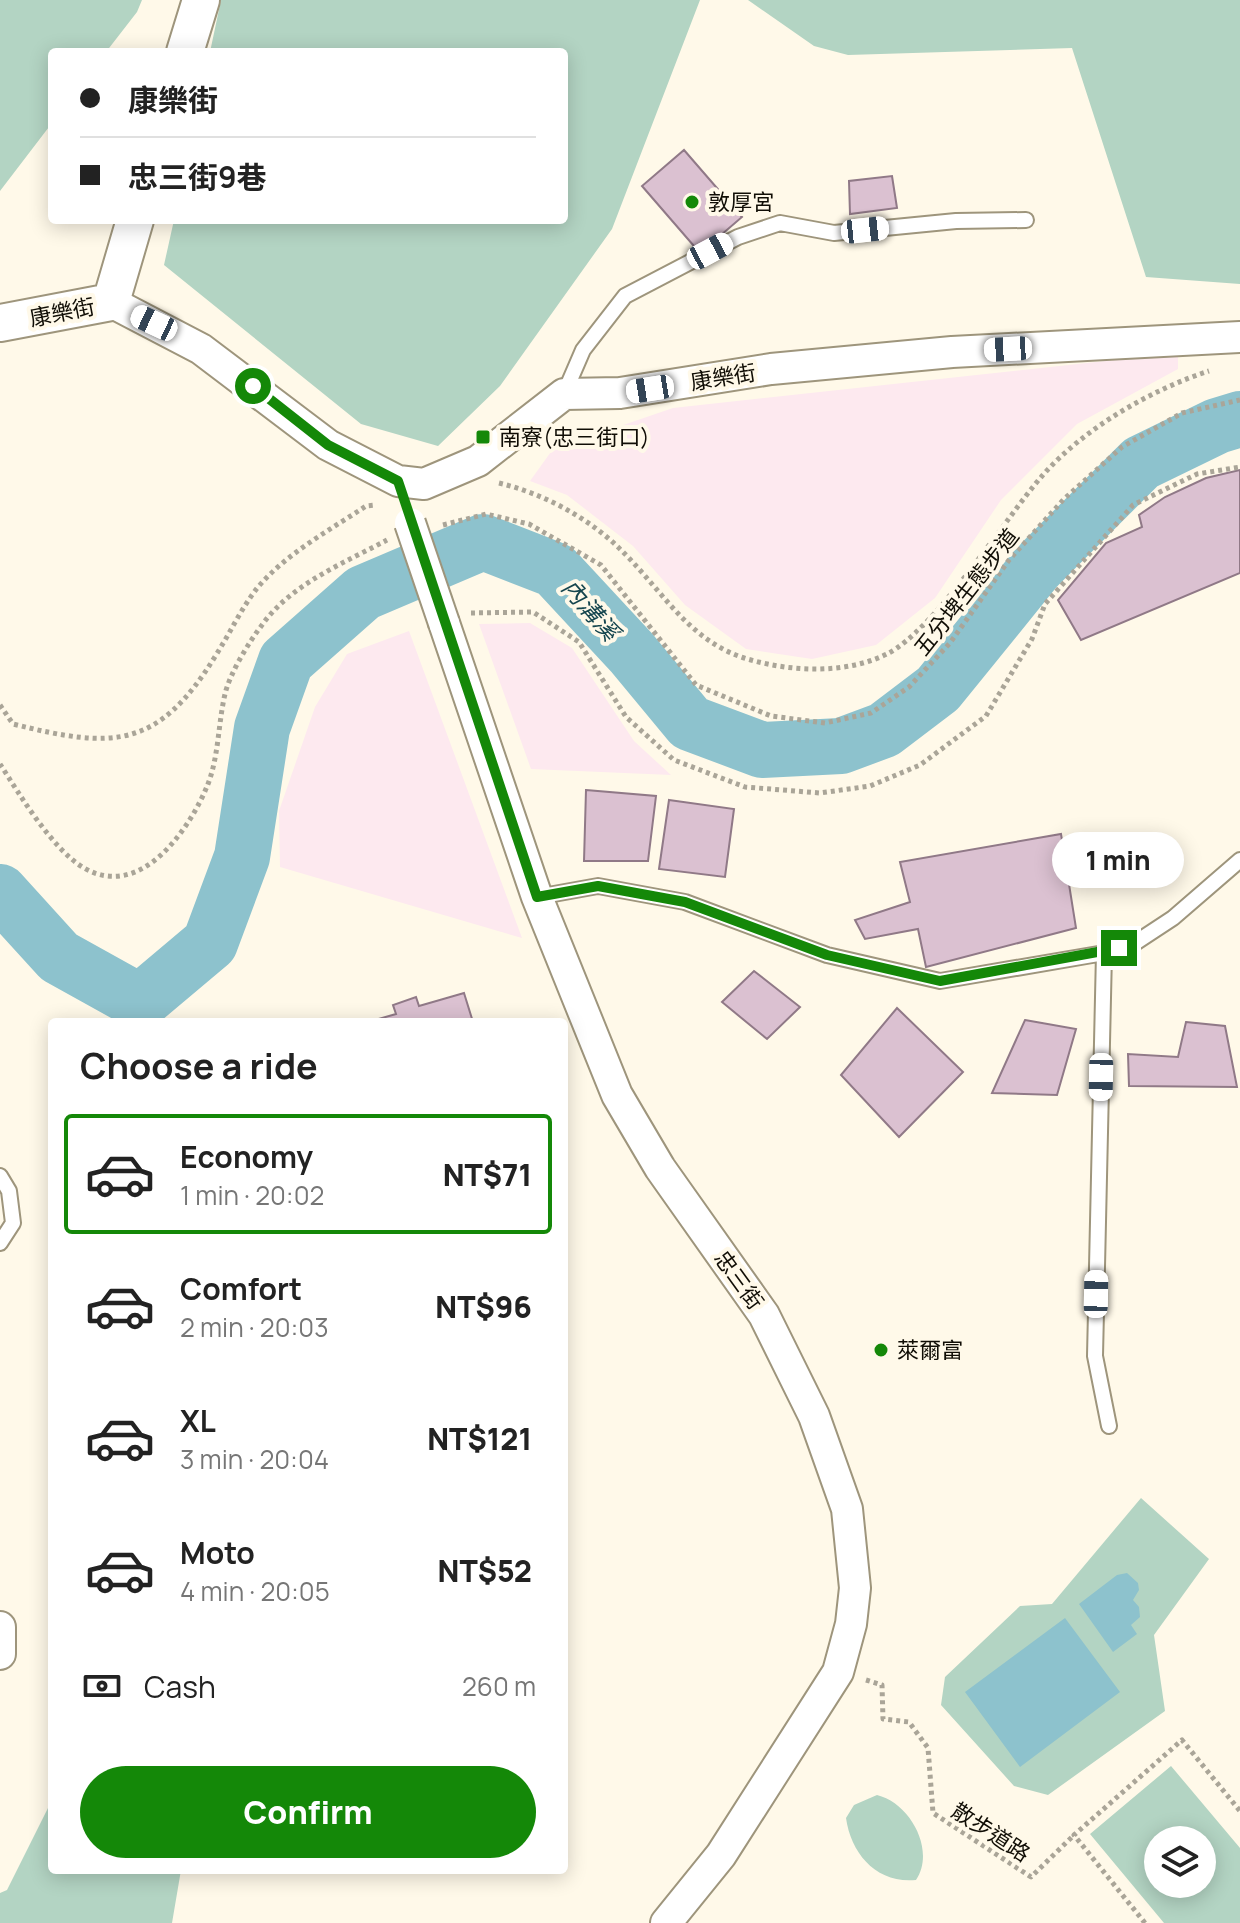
<!DOCTYPE html>
<html lang="en">
<head>
<meta charset="utf-8">
<style>
  body { margin:0; font-family:Manrope,"Noto Sans TC",sans-serif; background:#f6f6f6; color:#222; height:100vh; display:flex; flex-direction:column; font-size:30px; white-space:nowrap }
  * { box-sizing:border-box; margin:0 }
  p { font-size:26px; color:#767676 }
  .icon { flex:none; width:44px; height:44px; fill:none; stroke:currentColor; stroke-width:2; stroke-linecap:round; stroke-linejoin:round }
  .map { position:relative; flex:1; overflow:hidden }
  .sheet { position:absolute; left:48px; top:1018px; width:520px; height:856px; display:flex; flex-direction:column; background:#fff; border-radius:8px; box-shadow:0 4px 20px #0003 }
  .sheet>* { flex:none }
  .banner { position:absolute; left:48px; top:48px; width:520px; height:176px; border-radius:8px; box-shadow:0 4px 20px #0003; display:grid; align-content:center; height:176px; padding:0 32px; background:#fff }
  .fabs { position:absolute; left:1144px; top:1826px; display:grid; gap:16px }
  .fabs a { display:grid; place-items:center; width:72px; height:72px; border-radius:50%; background:#fff; box-shadow:0 4px 20px #0003; font-size:40px }
  .end { position:absolute; width:36px; height:36px; margin:-18px; border:10px solid #148808; background:#fff; box-shadow:0 0 0 4px #fff }
  .from { border-radius:50% }
  .bubble { position:absolute; height:56px; border-radius:28px; background:#fff; box-shadow:0 4px 20px #0003; font-size:26px; font-weight:800; line-height:56px; text-align:center }
  .car { position:absolute; width:24px; height:48px; margin:-24px -12px; border-radius:10px; box-shadow:0 0 6px 2px #0007; background:linear-gradient(#fff 24%,#345 0 40%,#fff 0 76%,#345 0 86%,#fff 0) }
  .banner b { display:flex; align-items:center; gap:28px; height:76px; font-size:30px }
  .banner b+b { border-top:2px solid #e0e0e0 }
  .banner i { width:20px; height:20px; background:#222 }
  ul { padding:0; list-style:none }
  li { display:flex; align-items:center; gap:24px; height:120px; margin:0 16px 12px; padding:0 16px; border:4px solid transparent; border-radius:8px }
  li div { flex:1 }
  li b { display:block; font-size:30px }
  li em { font-style:normal; font-weight:800 }
  li.selected { border-color:#148808 }
  li>.icon { width:72px; height:72px; stroke-width:1.5 }
  h2 { padding:0 32px; font-size:36px; line-height:96px }
  .pay { display:flex; align-items:center; gap:20px; height:88px; padding:0 32px; font-size:30px }
  .pay p { margin-inline-start:auto }
  .action { display:flex; gap:16px; margin-top:auto; padding:16px 32px }
  .action a { flex:1; height:92px; border-radius:48px; background:#148808; color:#fff; font-size:32px; font-weight:800; line-height:92px; text-align:center }
  .map>svg:first-child { display:block }
  .industrial { fill:#fde9ef }
  .green { fill:#b3d4c3; fill-rule:evenodd }
  .water { fill:#8dc2cd }
  .lines { fill:none; stroke-linecap:round; stroke-linejoin:round }
  .river { stroke:#8dc2cd; stroke-width:56 }
  .building { fill:#dbc1d1; stroke:#907987; stroke-width:2 }
  .service-casing { stroke:#9e957c; stroke-width:18 }
  .minor-casing { stroke:#9e957c; stroke-width:34 }
  .tertiary-casing { stroke:#9e957c; stroke-width:40 }
  .path { stroke:#aaa598; stroke-width:5; stroke-dasharray:4 4; stroke-linecap:butt }
  .service { stroke:#fff; stroke-width:14 }
  .minor { stroke:#fff; stroke-width:30 }
  .tertiary { stroke:#fff; stroke-width:36 }
  .minor-bridge-casing { stroke:#9e957c; stroke-width:34; stroke-linecap:butt }
  .minor-bridge { stroke:#fff; stroke-width:30 }
  .route { stroke:#148808; stroke-width:10 }
  .poi-dot { fill:#148808; stroke:#fff9e9; stroke-width:3 }
  .labels { text-anchor:middle; stroke-width:8; stroke-linejoin:round; paint-order:stroke }
  .poi-label { font-size:22px; fill:#100d05; stroke:#fff9e9; text-anchor:start }
  .street-label { font-size:22px; fill:#100d05; stroke:#fff9e9 }
  .water-label { font-size:24px; font-style:italic; fill:#15454e; stroke:#fff9e9 }
</style>
</head>
<body>
<div class="map">
<svg width="1240" height="1923" viewBox="0 0 1240 1923">
  <rect width="100%" height="100%" fill="#fff9e9"/>
  <!-- industrial -->
  <path class="industrial" d="M1178 353V369L1077 424 1001 500 935 598 876 645 812 659 746 649 685 605 633 546 567 495 530 481 553 449 673 408Z
    M530 623 572 648 634 741 671 775 531 769 479 624Z
    M409 631 522 938 280 867 279 811 315 707 347 654Z"/>
  <!-- green -->
  <path class="green" d="M0 0H142L137 12 106 52H52V123L0 191Z
    M221 0H700L612 229 500 386 438 446 361 424 164 265 174 220H564V52H210Z
    M748 0H1240V284L1146 277 1072 48 848 55 814 46Z
    M1141 1498 1209 1559 1154 1635 1165 1711 1048 1795 1014 1786 941 1705 945 1677 1020 1606 1052 1604Z
    M1171 1766 1240 1848V1923H1164L1090 1834ZM1158 1840H1202V1884H1158Z
    M877 1795C910 1803 936 1850 916 1880 877 1884 851 1854 846 1818L854 1805Z
    M52 1800V1870H181L172 1923H0V1893L7 1890Z"/>
  <!-- water -->
  <path class="water" d="M1127 1573 1138 1583 1139 1590 1133 1600 1139 1607 1140 1617 1131 1625 1137 1634 1113 1652 1079 1604 1117 1575Z
    M1065 1618 1120 1692 1020 1767 965 1692Z"/>
  <g class="lines">
    <!-- river -->
    <path class="river" d="M0 892 59 957 140 1002 210 943 242 857 262 728 286 661 363 593 483 542 555 570 632 653 690 723 762 750 841 746 884 730 938 689 1036 568 1141 463 1217 426 1240 419"/>
  </g>
  <!-- building -->
  <path class="building" d="M684 150 742 217 700 253 642 186Z
    M892 176 897 208 850 214 849 181Z
    M1240 470V573L1081 640 1058 600 1106 543 1142 527 1139 515 1165 497 1206 478Z
    M586 790 656 796 648 861H584Z
    M669 800 734 809 725 877 659 869Z
    M1061 834 1076 928 926 967 918 929 865 939 855 920 910 902 900 862Z
    M754 971 800 1007 767 1039 722 1002Z
    M464 993 473 1022H368L396 1014 393 1005 416 997 419 1006Z
    M897 1008 963 1072 899 1137 841 1075Z
    M1025 1020 1076 1029 1057 1095 992 1093Z
    M1186 1022 1225 1026 1237 1087 1129 1086 1128 1054 1178 1057Z"/>
  <g class="lines">
    <!-- service casing -->
    <g class="service-casing">
      <path id="service" d="M564 394 583 350 625 296 738 237 780 223 834 233 956 221 1026 220
        M537 897 598 886 685 902 827 955 940 981 1104 953 1135 943 1173 918 1240 860
        M1104 953 1095 1356 1109 1426
        M0 1176 9 1191 13 1223 0 1243"/>
    </g>
    <!-- minor casing -->
    <g class="minor-casing">
      <path id="minor" d="M111 302 201 349 328 445 398 481 424 484 478 461 564 394 620 393 771 369 952 352 1240 337
        M444 623 537 897 617 1095 660 1168 764 1315 814 1416 847 1509 855 1588 851 1624 838 1672 721 1855 666 1923
        M0 1627V1654"/>
    </g>
    <!-- tertiary casing -->
    <g class="tertiary-casing">
      <path id="tertiary" d="M185 52 201 0
        M0 323 111 302 135 220"/>
    </g>
    <!-- path -->
    <path class="path" d="M499 483C545 494 591 519 624 553 665 594 691 644 751 660 794 672 846 674 887 654 935 630 1004 520 1042 476 1083 429 1150 390 1209 371
      M443 525 486 514 529 524 601 565 696 685 771 716 825 723 871 713 909 687 950 643 1009 560 1064 499 1122 447 1182 413 1240 400
      M471 613 533 612 579 642 626 717 674 760 745 787 820 793 870 786 920 765 986 716 1032 639 1045 604 1133 505 1197 474 1240 467
      M0 705 13 724C113 749 158 750 216 655 230 633 242 607 258 587 287 553 330 530 366 506L376 505
      M0 764C20 795 52 849 84 868 141 901 190 829 208 784 219 755 218 724 225 694 230 673 249 642 262 625 291 584 344 563 387 540
      M866 1680 882 1685 883 1719 909 1722 928 1748 933 1813 1031 1877 1074 1835
      M1145 1923 1074 1835 1182 1740 1240 1811"/>
    <!-- service -->
    <use href="#service" class="service"/>
    <!-- minor -->
    <use href="#minor" class="minor"/>
    <!-- tertiary -->
    <use href="#tertiary" class="tertiary"/>
    <!-- minor-bridge casing -->
    <g class="minor-bridge-casing">
      <path id="minor-bridge" d="M410 523 444 623"/>
    </g>
    <!-- minor-bridge -->
    <use href="#minor-bridge" class="minor-bridge"/>
  </g>
  <g class="lines">
    <!-- route -->
    <path class="route" d="M253 386 328 445 398 481 537 897 598 886 685 902 827 955 940 981 1119 948"/>
  </g>
  <!-- markers -->
  <g class="poi-dot">
    <circle cx="692" cy="202" r="8"/>
    <rect x="475" y="429" width="16" height="16" rx="4"/>
    <circle cx="881" cy="1350" r="8"/>
  </g>
  <g class="labels">
    <!-- poi labels -->
    <g class="poi-label">
      <text x="708" y="210">敦厚宮</text>
      <text x="499" y="445">南寮(忠三街口)</text>
      <text x="897" y="1358">萊爾富</text>
    </g>
    <!-- street labels -->
    <g class="street-label">
      <text transform="translate(62 312) rotate(-11)" y="8">康樂街</text>
      <text transform="translate(723 377) rotate(-9)" y="8">康樂街</text>
      <text transform="translate(966 592) rotate(-52)" y="8">五分埤生態步道</text>
      <text transform="translate(739 1280) rotate(54)" y="8">忠三街</text>
      <text transform="translate(991 1832) rotate(33)" y="8">散步道路</text>
    </g>
    <!-- water labels -->
    <g class="water-label">
      <text transform="translate(590 610) rotate(49)" y="8">內溝溪</text>
    </g>
  </g>
</svg>
<div class="fabs">
<a><svg class="icon" aria-label="layers" viewBox="0 0 24 24"><path d="M12 4l9 5-9 5-9-5zM3 14l9 5 9-5"/></svg></a>
</div>
<i class="end from" style="left:253px;top:386px"></i>
<i class="end" style="left:1119px;top:948px"></i>
<div class="bubble" style="left:1052px;top:832px;width:132px">1 min</div>
<i class="car" style="left:865px;top:230px;rotate:84deg"></i>
<i class="car" style="left:710px;top:251px;rotate:62deg"></i>
<i class="car" style="left:154px;top:323px;rotate:295deg"></i>
<i class="car" style="left:1008px;top:349px;rotate:267deg"></i>
<i class="car" style="left:650px;top:389px;rotate:261deg"></i>
<i class="car" style="left:1101px;top:1077px;rotate:181deg"></i>
<i class="car" style="left:1096px;top:1294px;rotate:1deg"></i>
<div class="banner">
<b><i class="from"></i>康樂街</b>
<b><i></i>忠三街9巷</b>
</div>
<section class="sheet">
<h2>Choose a ride</h2>
<ul>
<li class="selected"><svg class="icon" aria-label="car" viewBox="0 0 24 24"><path d="M5 17H2v-5l4-1 3-4h7l3 4 3 1v5h-3M9 17h6M6 11h13"/><circle cx="7" cy="17" r="2"/><circle cx="17" cy="17" r="2"/></svg><div><b>Economy</b><p>1 min · 20:02</p></div><em>NT$71</em></li>
<li><svg class="icon" aria-label="car" viewBox="0 0 24 24"><path d="M5 17H2v-5l4-1 3-4h7l3 4 3 1v5h-3M9 17h6M6 11h13"/><circle cx="7" cy="17" r="2"/><circle cx="17" cy="17" r="2"/></svg><div><b>Comfort</b><p>2 min · 20:03</p></div><em>NT$96</em></li>
<li><svg class="icon" aria-label="car" viewBox="0 0 24 24"><path d="M5 17H2v-5l4-1 3-4h7l3 4 3 1v5h-3M9 17h6M6 11h13"/><circle cx="7" cy="17" r="2"/><circle cx="17" cy="17" r="2"/></svg><div><b>XL</b><p>3 min · 20:04</p></div><em>NT$121</em></li>
<li><svg class="icon" aria-label="car" viewBox="0 0 24 24"><path d="M5 17H2v-5l4-1 3-4h7l3 4 3 1v5h-3M9 17h6M6 11h13"/><circle cx="7" cy="17" r="2"/><circle cx="17" cy="17" r="2"/></svg><div><b>Moto</b><p>4 min · 20:05</p></div><em>NT$52</em></li>
</ul>
<div class="pay"><svg class="icon" aria-label="cash" viewBox="0 0 24 24"><path d="M3 7h18v10H3z"/><circle cx="12" cy="12" r="2"/></svg>Cash<p>260 m</p></div>
<div class="action"><a>Confirm</a></div>
</section>
</div>
</body>
</html>
